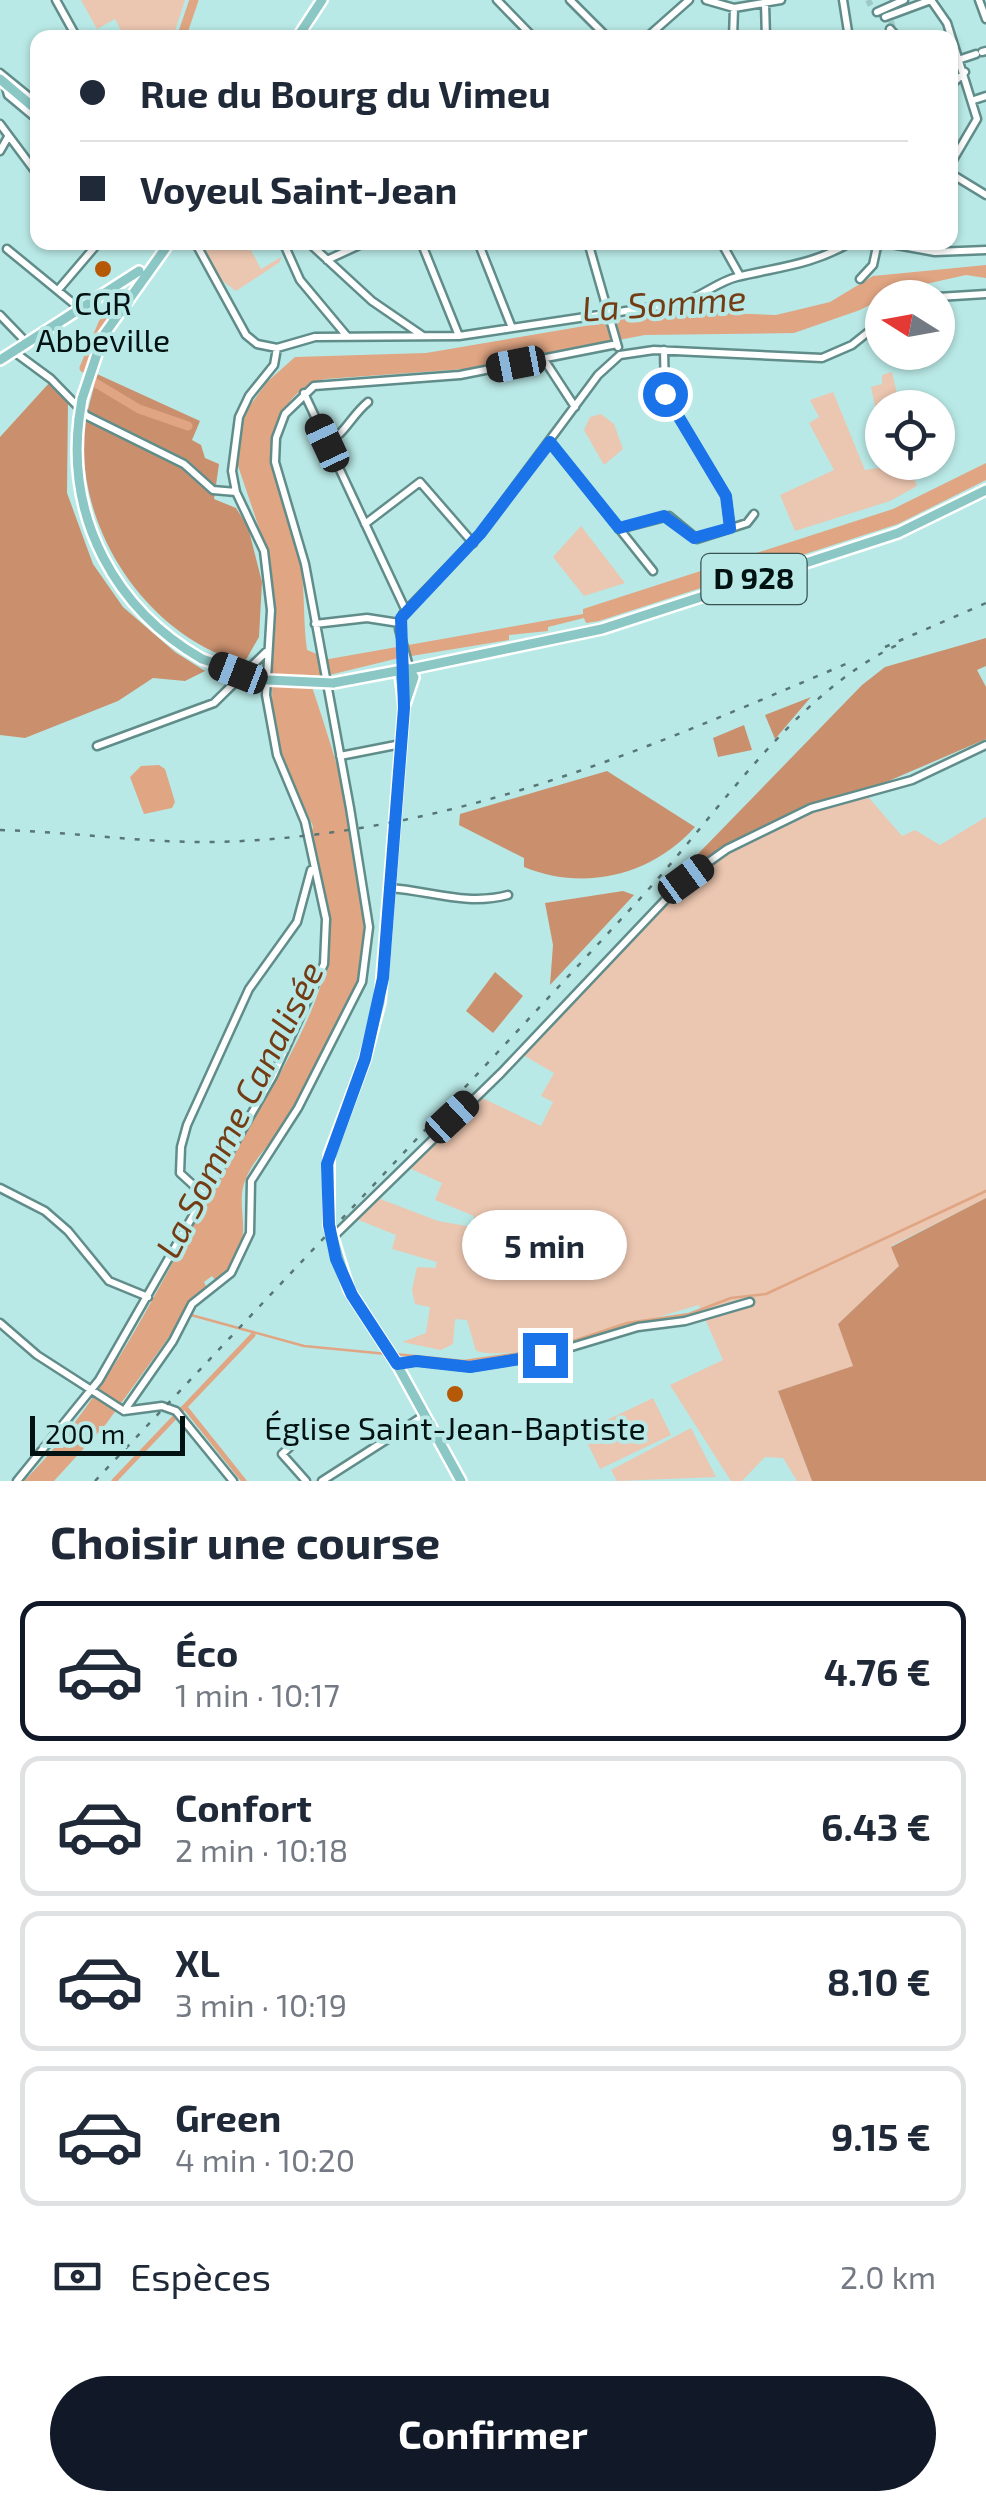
<!DOCTYPE html>
<html lang="fr">
<head>
<meta charset="utf-8">
<style>
  body { margin:0; font-family:"Exo 2",sans-serif; background:#f2f2f3; color:#1f2937; height:100vh; display:flex; flex-direction:column; font-size:38px; white-space:nowrap }
  * { box-sizing:border-box; margin:0 }
  p { font-size:32px; color:#747a83 }
  .icon { flex:none; width:55px; height:55px; fill:none; stroke:currentColor; stroke-width:2; stroke-linecap:round; stroke-linejoin:round }
  .map { position:relative; height:1481px; overflow:hidden }
  .sheet { display:flex; flex-direction:column; background:#fff; flex:1 }
  .sheet>* { flex:none }
  .guide { position:absolute; left:30px; top:30px; width:928px; height:220px; border-radius:20px; box-shadow:0 2px 8px #0004; display:grid; align-content:center; height:220px; padding:0 50px; background:#fff }
  .needle { width:65px; rotate:281deg }
  .fabs { position:absolute; left:865px; top:280px; display:grid; gap:20px }
  .fabs a { display:grid; place-items:center; width:90px; height:90px; border-radius:50%; background:#fff; box-shadow:0 2px 8px #0004; font-size:50px }
  .scale { position:absolute; left:30px; bottom:25px; width:155px; box-sizing:border-box; padding-left:10px; border:5px solid #021212; border-top:0; font-size:28px; line-height:35px; white-space:nowrap; color:#021212; -webkit-text-stroke:8px #b9e9e6; paint-order:stroke }
  .end { position:absolute; width:45px; height:45px; margin:-22px; border:12px solid #1a73e8; background:#fff; box-shadow:0 0 0 5px #fff }
  .from { border-radius:50% }
  .bubble { position:absolute; height:70px; border-radius:35px; background:#fff; box-shadow:0 2px 8px #0004; font-size:32px; font-weight:700; line-height:70px; text-align:center }
  .car { position:absolute; width:30px; height:60px; margin:-30px -15px; border-radius:12px; box-shadow:0 0 8px 2px #0007; background:linear-gradient(#222 24%,#8ab4d8 0 40%,#222 0 76%,#8ab4d8 0 86%,#222 0) }
  .guide b { display:flex; align-items:center; gap:35px; height:95px; font-size:38px }
  .guide b+b { border-top:2px solid #e0e1e3 }
  .guide i { width:25px; height:25px; background:#1f2937 }
  ul { padding:0; list-style:none }
  li { display:flex; align-items:center; gap:30px; height:140px; margin:0 20px 15px; padding:0 30px; border:5px solid #e0e1e3; border-radius:20px }
  li div { flex:1 }
  li b { display:block; font-size:38px }
  li em { font-style:normal; font-weight:700 }
  li.on { border-color:#111827 }
  li>.icon { width:90px; height:90px; stroke-width:1.5 }
  h2 { padding:0 50px; font-size:45px; line-height:120px }
  .pay { display:flex; align-items:center; gap:25px; height:110px; padding:0 50px; font-size:38px }
  .pay p { margin-inline-start:auto }
  .button { display:flex; gap:20px; margin-top:auto; padding:20px 50px }
  .button a { flex:1; height:115px; border-radius:60px; background:#111827; color:#fff; font-size:40px; font-weight:700; line-height:115px; text-align:center }
  .map>svg:first-child { display:block }
  .green { fill:#ebc6b0 }
  .forest { fill:#ca906e }
  .water { fill:#e0a582 }
  .lines { fill:none; stroke-linecap:round; stroke-linejoin:round }
  .stream { stroke:#e0a582; stroke-width:2.5 }
  .canal { stroke:#e0a582; stroke-width:5 }
  .river { stroke:#e0a582; stroke-width:9 }
  .minor-tunnel { stroke:#9ec9c6; stroke-width:6; stroke-dasharray:6 3; stroke-linecap:butt }
  .minor-casing { stroke:#608d8a; stroke-width:11 }
  .major-casing { stroke:#fff; stroke-width:14 }
  .minor { stroke:#fff; stroke-width:6 }
  .major { stroke:#8bc7c4; stroke-width:9 }
  .rail { stroke:#577675; stroke-width:2.5; stroke-dasharray:5 10; stroke-linecap:butt }
  .major-bridge-casing { stroke:#fff; stroke-width:14; stroke-linecap:butt }
  .major-bridge { stroke:#8bc7c4; stroke-width:9 }
  .route { stroke:#1a73e8; stroke-width:12 }
  .poi-dot { fill:#b65906; stroke:#b9e9e6; stroke-width:4 }
  .labels { text-anchor:middle; stroke-width:8; stroke-linejoin:round; paint-order:stroke }
  .shield { fill:#b9e9e6; stroke:#395252; stroke-width:2.5 }
  .shield-label { font-size:30px; font-weight:bold; fill:#021212 }
  .poi-label { font-size:32px; fill:#021212; stroke:#b9e9e6 }
  .water-label { font-size:35px; font-style:italic; fill:#733c15; stroke:#b9e9e6 }
</style>
</head>
<body>
<div class="map">
<svg width="986" height="1481" viewBox="0 0 986 1481">
  <rect width="100%" height="100%" fill="#b9e9e6"/>
  <!-- green -->
  <path class="green" d="M81 0H185L173 37 125 38 115 19 97 29Z
    M200 243H247L261 269 281 257 280 262 236 291 221 280Z
    M892 372 900 407 882 408V438L871 387 882 384V375Z
    M833 392 865 470 908 463 917 486 890 501 795 531 780 495 834 470 809 423 819 417 810 400Z
    M601 414 614 424 623 449 604 465 584 430 590 417Z
    M581 526 625 583 584 596 553 557Z
    M870 789 869 798 902 836 915 830 940 845 986 817V1198L891 1246 900 1265 838 1324 854 1366 778 1391 812 1481H797L783 1458 765 1457 742 1481H731L670 1385 723 1360 699 1305C651 1318 519 1364 476 1351L467 1320 455 1319 453 1344 441 1350 402 1342 426 1333 430 1307 415 1304 412 1290 417 1267 435 1268 437 1262 392 1249 396 1235 356 1219 375 1197 438 1221 472 1227 474 1216 435 1200 442 1183 407 1167 480 1097 541 1126 553 1102 541 1096 554 1073 523 1055C605 959 680 854 802 806 823 798 848 794 870 789Z
    M653 1398 671 1435 600 1469 582 1432Z
    M691 1428 716 1477 617 1481 611 1470Z"/>
  <!-- forest -->
  <path class="forest" d="M97 374 200 421 192 440 201 445 205 458 219 464 214 499 236 508 248 527 262 582 259 637 244 663C149 637 78 533 84 434 85 415 93 393 97 374Z
    M50 382 68 403 67 493 93 564 123 607 175 652 205 671 185 681 153 678 118 701 25 738 0 735V437Z
    M986 638V666L977 670 986 687V739L870 789 803 806 693 868V859L862 685 885 667Z
    M811 697 775 739 765 715Z
    M744 725 752 750 718 757 713 738Z
    M607 771 695 827C652 875 585 892 524 867V858L459 825 460 814Z
    M623 891 634 895 550 985 553 945 545 903Z
    M495 972 523 996 493 1033 466 1011Z
    M986 1198V1481H812L778 1391 853 1366 838 1324 899 1266 891 1247Z"/>
  <!-- water -->
  <path class="water" d="M986 265V278L966 275 899 290 860 310 794 333 645 335 465 369 325 379C308 384 298 390 288 404 246 457 295 511 301 566 305 593 303 622 307 650L329 659 583 614V609L893 509 986 463V480L898 524 599 621 586 623 584 618 548 627V631L509 635V640L399 658 317 678 312 687C343 780 389 919 346 1013 329 1048 308 1087 287 1120 275 1139 256 1156 247 1176 230 1211 264 1240 216 1281L212 1276 204 1282 207 1288 188 1301 182 1319 106 1424 54 1481H24C110 1395 158 1285 217 1182 249 1124 314 1028 326 965 334 922 320 879 311 837L313 826 282 759 272 702 274 612 268 554 237 463 243 420 249 407 267 382 295 357 426 353 673 311 776 315 830 302 873 276Z
    M141 766 159 765 165 769 175 802 172 808 144 814 130 777Z"/>
  <g class="lines">
    <!-- stream -->
    <path class="stream" d="M191 1315 304 1346 387 1354
      M395 1354 464 1361 549 1349 627 1323 689 1314 731 1298 766 1294 986 1191"/>
    <!-- canal -->
    <path class="canal" d="M185 1407 244 1481
      M114 1481 253 1335"/>
    <!-- river -->
    <path class="river" d="M181 38 194 0
      M84 368 103 323 119 302
      M94 382 139 409 188 426"/>
    <!-- minor-tunnel -->
    <path class="minor-tunnel" d="M868 0 871 6
      M891 21 893 28"/>
    <!-- minor casing -->
    <g class="minor-casing">
      <path id="minor" d="M56 0 77 38
        M497 0 534 38
        M570 0 608 38
        M706 0 734 8 781 0
        M843 0 849 38
        M931 0 947 23 977 119 950 165
        M979 0 986 19
        M765 3 766 38
        M877 12 904 0
        M885 17 931 0
        M890 29 898 38
        M932 36 939 38
        M646 38 689 0
        M733 38 734 8
        M982 52 986 51
        M961 59 976 54
        M0 73 38 104
        M5 84 8 95 38 120
        M950 86 965 72
        M974 100 986 96
        M0 124 38 175
        M0 151 8 137
        M950 173 986 195
        M195 242 246 335 257 344 277 348 315 337 459 336 679 303C701 298 716 282 737 277 778 267 813 265 851 242
        M283 242 300 280 346 335
        M308 242 372 301 423 336
        M421 242 459 336
        M478 242 512 328
        M588 242 618 347
        M721 242 740 276
        M880 242 935 252 986 250
        M7 249 79 308
        M327 260 366 242
        M860 279 873 265 878 242
        M58 290 99 242
        M922 298 986 294
        M0 315 26 342
        M664 350 665 394 726 496 730 528
        M13 351 51 379 87 416 184 464 213 490 236 492
        M543 358 575 407
        M304 393 406 611
        M550 442 653 571
        M327 443C346 433 351 416 368 402
        M365 524 420 482 473 543
        M619 529 669 516 697 539 747 523 754 514
        M315 624 367 618 399 623
        M409 667 399 629 403 614 480 534 598 375 620 355 654 350 822 358 852 345 882 321
        M97 746 214 703 266 652
        M340 756 401 744
        M390 888C431 891 467 906 508 895
        M0 1188 45 1211 68 1231 109 1281 148 1297
        M204 1195 180 1173 181 1147 187 1125 249 989 297 922 311 870
        M331 1239 501 1073 685 879 727 849 811 808 912 780 986 745
        M0 1323 37 1355 124 1411 162 1406 176 1411 233 1481
        M397 1364 417 1361 470 1367 545 1355 638 1327 685 1321 750 1302
        M124 1411 173 1341 192 1304 231 1273 250 1233 251 1181 298 1108 362 982 369 927 350 808 305 564 275 462 276 438 285 414 314 386 460 375 617 344
        M293 1444 282 1454 306 1481
        M17 1481 99 1380 273 1076 324 964 326 919 305 822 277 755 266 695 271 610 264 551 236 492 232 471 239 417 249 396 274 365 277 348
        M322 1481 425 1415"/>
    </g>
    <!-- major casing -->
    <g class="major-casing">
      <path id="major" d="M297 38 322 0
        M0 79 38 111
        M0 360 139 271
        M82 399 103 336 170 242
        M79 419C67 519 115 609 202 659
        M411 669 602 629 898 533 986 490
        M333 683 402 670
        M404 707 414 677 407 668 400 674 404 707 380 1002 365 1059 329 1155V1225L349 1290 395 1361 461 1481"/>
    </g>
    <!-- minor -->
    <use href="#minor" class="minor"/>
    <!-- major -->
    <use href="#major" class="major"/>
    <!-- rail -->
    <path class="rail" d="M885 647 986 603
      M0 830C81 832 161 846 242 841 466 829 646 749 848 663
      M95 1481C276 1289 458 1096 637 902 716 817 792 695 899 644"/>
    <!-- major-bridge casing -->
    <g class="major-bridge-casing">
      <path id="major-bridge" d="M79 419 82 399
        M202 659 267 680 333 683"/>
    </g>
    <!-- major-bridge -->
    <use href="#major-bridge" class="major-bridge"/>
  </g>
  <g class="lines">
    <!-- route -->
    <path class="route" d="M545 1355 470 1367 416 1361 397 1364 352 1295 336 1259 329 1225 327 1164 365 1059 383 978 404 708 401 618 480 534 550 442 619 528 664 516 694 538 730 528 726 496 665 394"/>
  </g>
  <!-- markers -->
  <g class="poi-dot">
    <circle cx="103" cy="269" r="10"/>
    <circle cx="455" cy="1394" r="10"/>
  </g>
  <g class="labels">
    <!-- shield labels -->
    <rect class="shield" x="701.5" y="554" width="105" height="50" rx="8"/>
    <g class="shield-label">
      <text x="754" y="589">D 928</text>
    </g>
    <!-- poi labels -->
    <g class="poi-label">
      <text x="103" y="315">CGR<tspan x="103" dy="37">Abbeville</tspan></text>
      <text x="455" y="1440">Église Saint-Jean-Baptiste</text>
    </g>
    <!-- water labels -->
    <g class="water-label">
      <text transform="translate(664 304) rotate(-4)" y="12">La Somme</text>
      <text transform="translate(240 1110) rotate(-63)" y="12">La Somme Canalisée</text>
    </g>
  </g>
</svg>
<div class="fabs">
<a><svg class="needle" viewBox="-14 -14 28 28"><path d="M0-13l5 13h-10z" fill="#e53935"/><path d="M0 13l5-13h-10z" fill="#747a83"/></svg></a>
<a><svg class="icon" aria-label="locate" viewBox="0 0 24 24"><circle cx="12" cy="12" r="6"/><path d="M12 2v4M12 18v4M2 12h4M18 12h4"/></svg></a>
</div>
<div class="scale">200 m</div>
<i class="end from" style="left:665px;top:394px"></i>
<i class="end" style="left:545px;top:1355px"></i>
<div class="bubble" style="left:462px;top:1210px;width:165px">5 min</div>
<i class="car" style="left:516px;top:364px;rotate:259deg"></i>
<i class="car" style="left:327px;top:443px;rotate:335deg"></i>
<i class="car" style="left:238px;top:673px;rotate:291deg"></i>
<i class="car" style="left:686px;top:879px;rotate:54deg"></i>
<i class="car" style="left:452px;top:1117px;rotate:47deg"></i>
<div class="guide">
<b><i class="from"></i>Rue du Bourg du Vimeu</b>
<b><i></i>Voyeul Saint-Jean</b>
</div>
</div>
<section class="sheet">
<h2>Choisir une course</h2>
<ul>
<li class="on"><svg class="icon" aria-label="car" viewBox="0 0 24 24"><path d="M5 17H2v-5l4-1 3-4h7l3 4 3 1v5h-3M9 17h6M6 11h13"/><circle cx="7" cy="17" r="2"/><circle cx="17" cy="17" r="2"/></svg><div><b>Éco</b><p>1 min · 10:17</p></div><em>4.76 €</em></li>
<li><svg class="icon" aria-label="car" viewBox="0 0 24 24"><path d="M5 17H2v-5l4-1 3-4h7l3 4 3 1v5h-3M9 17h6M6 11h13"/><circle cx="7" cy="17" r="2"/><circle cx="17" cy="17" r="2"/></svg><div><b>Confort</b><p>2 min · 10:18</p></div><em>6.43 €</em></li>
<li><svg class="icon" aria-label="car" viewBox="0 0 24 24"><path d="M5 17H2v-5l4-1 3-4h7l3 4 3 1v5h-3M9 17h6M6 11h13"/><circle cx="7" cy="17" r="2"/><circle cx="17" cy="17" r="2"/></svg><div><b>XL</b><p>3 min · 10:19</p></div><em>8.10 €</em></li>
<li><svg class="icon" aria-label="car" viewBox="0 0 24 24"><path d="M5 17H2v-5l4-1 3-4h7l3 4 3 1v5h-3M9 17h6M6 11h13"/><circle cx="7" cy="17" r="2"/><circle cx="17" cy="17" r="2"/></svg><div><b>Green</b><p>4 min · 10:20</p></div><em>9.15 €</em></li>
</ul>
<div class="pay"><svg class="icon" aria-label="cash" viewBox="0 0 24 24"><path d="M3 7h18v10H3z"/><circle cx="12" cy="12" r="2"/></svg>Espèces<p>2.0 km</p></div>
<div class="button"><a>Confirmer</a></div>
</section>
</body>
</html>
